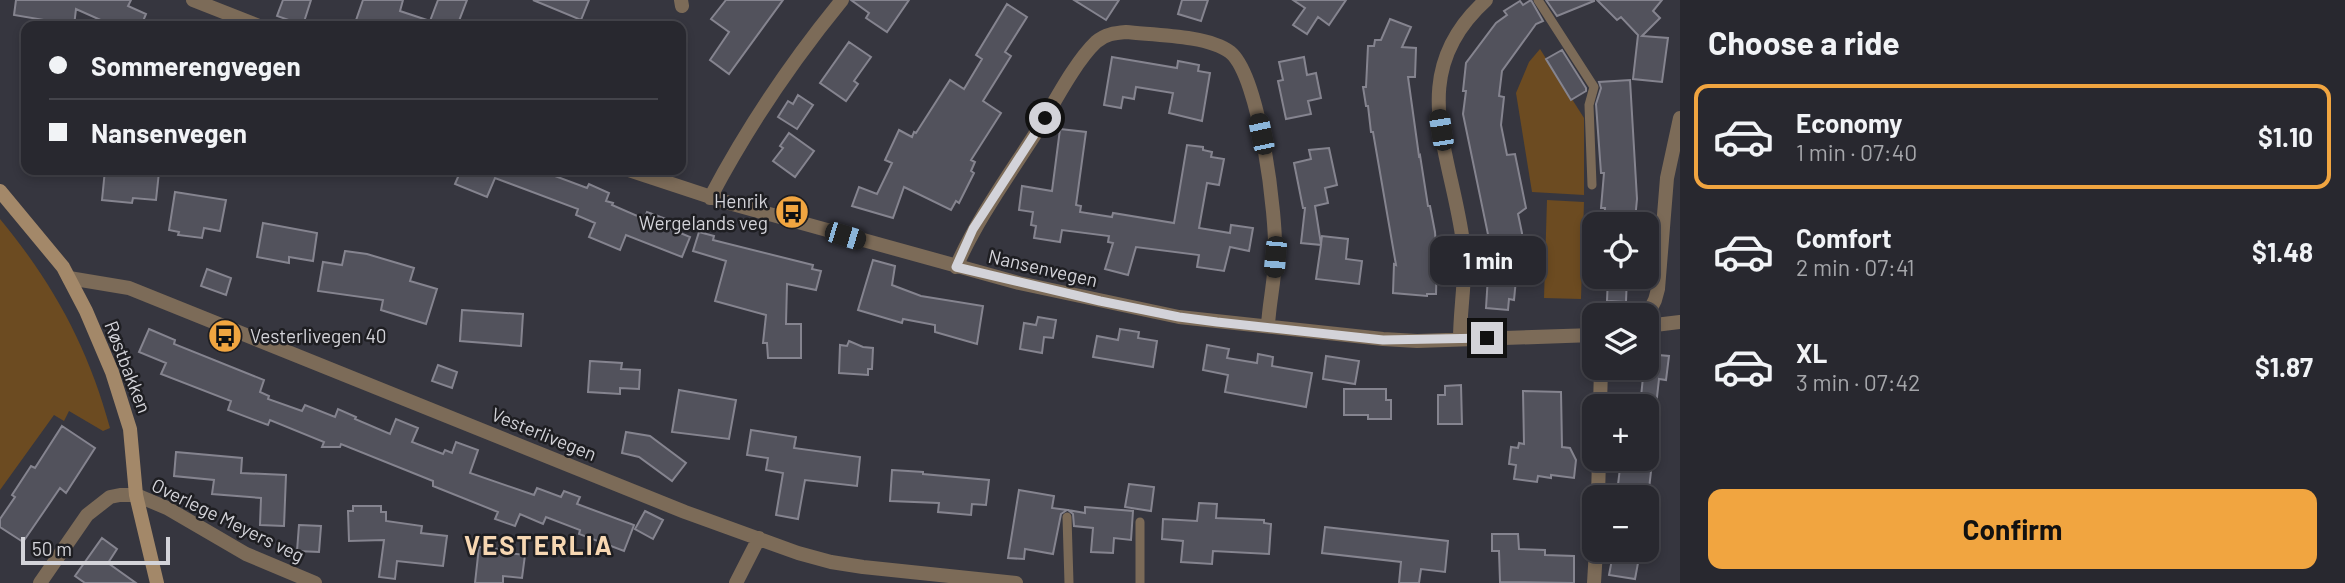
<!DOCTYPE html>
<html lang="en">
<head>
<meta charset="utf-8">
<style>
  body { margin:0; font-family:Barlow,sans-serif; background:#34343b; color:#f1f3f6; height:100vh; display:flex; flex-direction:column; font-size:26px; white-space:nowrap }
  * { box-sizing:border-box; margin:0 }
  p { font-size:23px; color:#a5a6aa }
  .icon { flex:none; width:38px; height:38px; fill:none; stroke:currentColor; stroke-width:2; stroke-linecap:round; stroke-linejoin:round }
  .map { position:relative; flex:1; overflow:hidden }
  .drawer { display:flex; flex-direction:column; background:#28282f; width:665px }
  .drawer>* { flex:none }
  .hud { position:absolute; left:21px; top:21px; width:665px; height:154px; border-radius:14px; box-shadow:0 4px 10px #0003,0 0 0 2px #44444b; display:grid; align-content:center; height:154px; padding:0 28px; background:#28282f }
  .controls { position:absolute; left:1582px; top:212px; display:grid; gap:14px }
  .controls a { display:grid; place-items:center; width:77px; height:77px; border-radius:14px; background:#28282f; box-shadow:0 4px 10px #0003,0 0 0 2px #44444b; font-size:35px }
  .scale { position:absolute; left:21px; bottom:18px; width:149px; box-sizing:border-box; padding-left:7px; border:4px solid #d3d3d9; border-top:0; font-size:19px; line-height:24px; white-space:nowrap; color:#d3d3d9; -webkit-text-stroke:5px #1e1e22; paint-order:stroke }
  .end { position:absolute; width:32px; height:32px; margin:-16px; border:9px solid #d3d3d9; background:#111; box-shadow:0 0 0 4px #111 }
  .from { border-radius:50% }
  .bubble { position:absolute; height:49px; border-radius:14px; background:#28282f; box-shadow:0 4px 10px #0003,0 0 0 2px #44444b; font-size:23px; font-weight:700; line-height:49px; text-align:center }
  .car { position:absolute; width:21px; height:42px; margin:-21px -10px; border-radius:9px; box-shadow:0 0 5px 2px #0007; background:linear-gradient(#222 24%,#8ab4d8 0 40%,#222 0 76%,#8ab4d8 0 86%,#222 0) }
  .hud b { display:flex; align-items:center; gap:24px; height:66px; font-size:26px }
  .hud b+b { border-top:2px solid #44444b }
  .hud i { width:18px; height:18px; background:#f1f3f6 }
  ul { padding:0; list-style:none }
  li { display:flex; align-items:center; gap:21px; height:105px; margin:0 14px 10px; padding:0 14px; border:4px solid transparent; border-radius:14px }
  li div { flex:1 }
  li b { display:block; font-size:26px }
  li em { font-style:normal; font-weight:700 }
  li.selected { border-color:#f1a540 }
  li>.icon { width:63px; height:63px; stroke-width:1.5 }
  h2 { padding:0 28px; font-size:32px; line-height:84px }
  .action { display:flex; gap:14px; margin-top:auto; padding:14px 28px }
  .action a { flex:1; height:80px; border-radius:14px; background:#f1a540; color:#111; font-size:28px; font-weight:700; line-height:80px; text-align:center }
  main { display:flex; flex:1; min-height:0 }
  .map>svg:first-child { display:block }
  .green { fill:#6c4b21 }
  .building { fill:#52525c; stroke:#85848f; stroke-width:2 }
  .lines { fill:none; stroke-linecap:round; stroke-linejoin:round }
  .lane { stroke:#7c6b58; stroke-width:9 }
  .street { stroke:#7c6b58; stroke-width:14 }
  .secondary { stroke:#a38869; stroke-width:14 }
  .route { stroke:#d3d3d9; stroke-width:9 }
  .labels { text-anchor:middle; stroke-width:5; stroke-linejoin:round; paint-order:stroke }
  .poi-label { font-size:19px; fill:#d3d3d9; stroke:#1e1e22; text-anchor:end }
  .street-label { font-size:19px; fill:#d3d3d9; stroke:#1e1e22 }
  .district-label { font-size:26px; font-weight:bold; letter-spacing:2px; fill:#f7d7b2; stroke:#1e1e22 }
</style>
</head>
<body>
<main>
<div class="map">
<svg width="1680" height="583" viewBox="0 0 1680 583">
  <rect width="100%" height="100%" fill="#36363f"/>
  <!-- green -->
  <path class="green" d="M1540 49 1584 118V195L1532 192 1516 93 1529 62Z
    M1547 200 1584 202 1581 299 1544 298Z
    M0 219C53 283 88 347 110 428L103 431 69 411 64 421 54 415 0 490Z"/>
  <!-- building -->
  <path class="building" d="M16 0H131L128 6 146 14 141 26H114L76 9 74 26H55L56 22 14 15Z
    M283 0H311L303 25 277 16Z
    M363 0H403L400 11 430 21 438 0H467L457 26H354Z
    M533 0H589L581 20Z
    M726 0H783L729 74 710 60 729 32 711 19Z
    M851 0H909L887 32 866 18 869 13Z
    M1074 0H1119L1106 20Z
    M1182 0H1208L1201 21 1178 14Z
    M1293 0H1346L1329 25 1318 17 1307 34 1293 25 1305 8Z
    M1531 0 1543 21 1536 24 1502 71 1499 96 1504 97 1501 125 1507 155 1515 154 1526 208 1518 214 1522 233 1520 269H1517L1514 300 1509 299 1508 310 1486 308 1490 244 1463 114 1466 91H1463L1466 63 1496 23 1507 15 1504 11 1520 1 1523 5Z
    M1546 0H1594V1L1557 16Z
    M1597 0H1662L1653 11 1660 18 1642 36 1668 38 1662 82 1633 79 1638 35 1621 17 1617 20Z
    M1007 4 1027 17 1005 52 1011 56 983 101 1001 113 971 160 975 162 971 171 974 173 959 203 956 201 951 210 904 187 893 218 852 206 859 187 877 194 892 163 885 160 899 130 912 137 914 132 916 133 950 80 964 89 982 59 976 55Z
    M1390 19 1411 27 1402 47 1416 48 1415 77H1408L1419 156 1420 155 1428 206H1430L1435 232 1437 259 1436 294H1427V296L1393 293 1394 264 1396 265 1373 132H1371L1368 106H1366L1363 87H1366L1368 46H1374L1375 40H1381Z
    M849 42 871 57 854 81 858 84 846 101 820 83Z
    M1562 50 1586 88V91L1571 100 1546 59Z
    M1112 57 1177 68 1178 61 1199 65 1198 71 1210 73 1202 121 1169 113 1173 93 1136 87 1134 99 1123 97 1121 108 1104 105Z
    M1304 57 1307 75 1316 73 1321 98 1308 101 1311 114 1286 119 1278 81 1283 80 1279 62Z
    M1630 80 1637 199 1635 220 1604 219 1605 208H1601L1604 173H1601L1596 104 1601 88 1599 82Z
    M798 95 813 105 797 129 778 117 788 101 793 104Z
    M1060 129 1086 132 1076 205 1081 206 1080 212 1112 217 1113 213 1174 223 1187 145 1203 147V150L1212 152 1211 157 1224 159 1219 185 1207 183 1199 228 1230 233 1231 225 1253 228 1249 251 1230 247 1224 271 1197 267 1199 255 1136 247 1128 275 1105 269 1113 243 1108 242 1109 236 1062 230 1060 242 1034 238 1036 226 1031 225 1033 212 1019 210 1022 186 1052 191Z
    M789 133 814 151 795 177 773 161 783 148 780 146Z
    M1329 148 1337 185 1325 188 1328 203 1315 206 1321 244 1322 236 1348 239 1346 259 1362 261 1359 284 1316 279 1321 245 1301 243 1305 208H1303L1294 163 1311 159 1309 150Z
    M105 170 159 172 156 200 133 198 132 203 102 200Z
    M461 170H539L587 188 589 184 609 193 606 201 613 203 612 205 644 219 647 212 669 220 666 227 690 237 682 257 626 235 620 250 589 237 595 223 576 215 578 209 495 178 487 197 455 184Z
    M175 192 226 200 220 231 204 228 202 238 178 235 179 232 169 230Z
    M263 223 317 233 313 261 289 257V263L257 257Z
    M699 232 714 236 713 240 813 265 812 269 821 271 816 290 787 284 786 324H801V358H768L767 343H763L766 315 715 301 726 261 693 251Z
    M345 251 367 254 414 268 410 281 437 289 426 324 381 310 383 300 318 291 323 262 342 265Z
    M873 260 895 266 892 285 921 296 983 306 977 344 935 332V325L903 319 902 323 858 310Z
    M207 269 231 278 226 295 201 286Z
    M1608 276H1627L1626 302 1607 301Z
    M462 310 523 314 521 346 460 341Z
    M1038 317 1056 320 1053 338 1044 337 1042 353 1020 349 1024 323 1036 325Z
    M149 329 175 340 174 344 264 380 260 392 269 396 268 399 302 411 305 405 335 417 338 409 356 417 355 419 390 434 396 419 418 428 412 442 443 454 445 450 452 453 456 442 478 450 470 473 534 495 537 488 561 497 564 491 580 497 577 504 634 525 624 551 579 534 580 530 546 517 543 524 520 514 515 526 495 519 498 512 433 486V481L341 444 340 447H322L324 442 270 420 268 425 228 410 231 401 161 374 166 363 139 352Z
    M1120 329 1139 332 1138 338 1157 341 1153 367 1093 357 1097 336 1118 340Z
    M849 341 863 347 873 348 872 369H868V375L839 373 840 345 847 346Z
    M1207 345 1229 349 1227 358 1257 363 1258 354 1273 357 1272 366 1312 373 1306 407 1225 392 1228 375 1203 370Z
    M1647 354 1669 356 1666 380 1659 379 1656 406H1640L1644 368H1647Z
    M1326 356 1359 361 1355 384 1323 379Z
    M590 361 622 363 621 369 640 370 639 389 620 388V394L588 392Z
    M438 365 457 372 452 388 432 381Z
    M1461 385 1462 424H1438V395H1445V386Z
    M1344 389H1386V400H1391V419H1368V415H1344Z
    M679 390 736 400 729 439 672 432Z
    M1523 391 1561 392 1562 447 1570 448 1576 460 1574 478 1551 475V478L1538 476 1537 482 1514 479 1516 465 1509 464 1511 447 1518 448 1519 443 1524 444Z
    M62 426 95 448 66 493 60 488 23 542 0 527V519L15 497 12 495 31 466 35 468Z
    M751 430 796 437 794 448 860 457 857 486 805 480 798 519 776 515 783 473 766 470 768 458 747 455Z
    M626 432 650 436 686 463 672 481 639 457 622 453Z
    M176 452 242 458 241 473 286 475 284 526 260 525 261 498 212 494 214 480 174 476Z
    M1624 459 1652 463 1648 497 1617 493 1620 468H1623Z
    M892 470 923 472V474L989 480 986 505 972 504 971 515 938 512 939 503 890 501Z
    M1129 484 1154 487 1151 511 1125 507Z
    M1019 490 1054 496 1052 508 1067 510 1061 514 1053 554 1025 549 1024 559 1008 558Z
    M1199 503 1217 504 1216 518 1264 520V523L1271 524 1269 554 1213 551 1212 564 1181 562 1183 541 1162 539 1163 519 1197 521Z
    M353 506H381V512H386V521L422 526 421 533 447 536 443 566 397 561 395 579 379 577 384 540 349 541 348 511H353Z
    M1085 507 1133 511 1131 540 1114 538 1113 553 1091 552 1093 528 1074 526 1073 514 1068 510 1085 513Z
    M645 511 663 520 653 539 635 529Z
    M299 525 321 526 319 552 297 551Z
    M1325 527 1448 541 1445 572 1421 569 1419 583H1399L1401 562 1322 553Z
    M1492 534H1518L1519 549 1545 550V555L1574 556V583L1500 582 1499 551H1492Z
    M102 538 117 549 108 563 136 583H85L75 576Z
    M479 547 509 550V553L525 555 522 578 503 576V583H475Z
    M1613 554 1635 557 1634 562 1638 563 1635 579 1609 575Z"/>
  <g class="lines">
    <!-- lane -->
    <path class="lane" d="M1538 0 1594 87 1589 105 1592 185
      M1067 517 1069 583
      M1140 522V583"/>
    <!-- street -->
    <path class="street" d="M193 0 259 26
      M681 0 682 6
      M629 170 729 203 1019 283 1179 317 1383 339 1417 341 1594 335
      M710 198C747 128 792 61 842 0
      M956 267C978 217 1010 174 1039 128 1054 103 1075 62 1096 42 1105 34 1115 33 1126 32 1153 35 1208 35 1230 52 1260 76 1277 218 1275 257 1275 280 1269 303 1268 326
      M69 278 129 288 685 512 798 553 831 562 863 567 1016 583
      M1647 316 1655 300 1658 289 1667 178 1680 118
      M1647 326 1680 322
      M1460 339C1460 307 1467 274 1463 242 1451 151 1404 74 1486 0
      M1600 406 1601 368
      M1598 497 1599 458
      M40 583 87 515 110 497 120 495H136L167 508 246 554 315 583
      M736 583 759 538
      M1594 583 1596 550"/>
    <!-- secondary -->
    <path class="secondary" d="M0 191 63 267 86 311 112 372 130 429 136 495 157 583"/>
  </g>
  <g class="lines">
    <!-- route -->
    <path class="route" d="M1045 118 973 229 956 267 1100 301 1179 317 1217 322 1383 340 1487 338"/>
  </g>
  <!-- icons -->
  <defs>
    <g id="bus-disc" transform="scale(1.75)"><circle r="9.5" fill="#f1a540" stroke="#1e1e22"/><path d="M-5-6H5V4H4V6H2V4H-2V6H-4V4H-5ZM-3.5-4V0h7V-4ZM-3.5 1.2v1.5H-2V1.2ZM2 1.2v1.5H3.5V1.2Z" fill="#111"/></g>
  </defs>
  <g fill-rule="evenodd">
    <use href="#bus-disc" x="792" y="212"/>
    <use href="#bus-disc" x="225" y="336"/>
  </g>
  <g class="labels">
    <!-- poi labels -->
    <g class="poi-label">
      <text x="768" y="208">Henrik<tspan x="768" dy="22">Wergelands veg</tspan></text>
      <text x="250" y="343" text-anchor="start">Vesterlivegen 40</text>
    </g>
    <!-- street labels -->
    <g class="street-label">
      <text transform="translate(1043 268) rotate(13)" y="7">Nansenvegen</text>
      <text transform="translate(128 367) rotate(69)" y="7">Røstbakken</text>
      <text transform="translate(544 434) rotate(22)" y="7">Vesterlivegen</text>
      <text transform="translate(228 520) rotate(26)" y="7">Overlege Meyers veg</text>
    </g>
    <!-- district labels -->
    <g class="district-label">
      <text x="539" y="555">VESTERLIA</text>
    </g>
  </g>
</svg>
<div class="controls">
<a><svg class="icon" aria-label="locate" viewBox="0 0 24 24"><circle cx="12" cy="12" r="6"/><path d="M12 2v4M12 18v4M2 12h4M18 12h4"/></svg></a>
<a><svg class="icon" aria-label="layers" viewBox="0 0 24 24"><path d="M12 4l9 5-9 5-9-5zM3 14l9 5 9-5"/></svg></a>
<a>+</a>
<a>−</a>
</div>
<div class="scale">50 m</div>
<i class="end from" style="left:1045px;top:118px"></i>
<i class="end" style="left:1487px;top:338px"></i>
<div class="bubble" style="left:1430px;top:236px;width:116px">1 min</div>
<i class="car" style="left:1441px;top:130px;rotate:351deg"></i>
<i class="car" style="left:1261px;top:134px;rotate:348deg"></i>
<i class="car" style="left:845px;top:236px;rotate:107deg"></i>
<i class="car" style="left:1275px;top:257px;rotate:185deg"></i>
<div class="hud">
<b><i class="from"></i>Sommerengvegen</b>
<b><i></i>Nansenvegen</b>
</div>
</div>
<section class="drawer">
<h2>Choose a ride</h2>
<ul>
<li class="selected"><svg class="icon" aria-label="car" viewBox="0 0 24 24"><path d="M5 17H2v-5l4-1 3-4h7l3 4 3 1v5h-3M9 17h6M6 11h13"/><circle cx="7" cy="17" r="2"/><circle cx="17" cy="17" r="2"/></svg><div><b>Economy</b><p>1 min · 07:40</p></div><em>$1.10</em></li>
<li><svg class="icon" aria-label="car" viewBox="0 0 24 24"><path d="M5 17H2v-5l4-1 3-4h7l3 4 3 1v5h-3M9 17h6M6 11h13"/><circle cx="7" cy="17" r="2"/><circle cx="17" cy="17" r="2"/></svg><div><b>Comfort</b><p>2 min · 07:41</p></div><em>$1.48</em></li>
<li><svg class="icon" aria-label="car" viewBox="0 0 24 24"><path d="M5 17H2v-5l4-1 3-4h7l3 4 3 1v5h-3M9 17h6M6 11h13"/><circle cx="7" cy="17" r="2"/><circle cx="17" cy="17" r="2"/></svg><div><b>XL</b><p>3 min · 07:42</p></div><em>$1.87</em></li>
</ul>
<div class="action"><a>Confirm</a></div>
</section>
</main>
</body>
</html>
